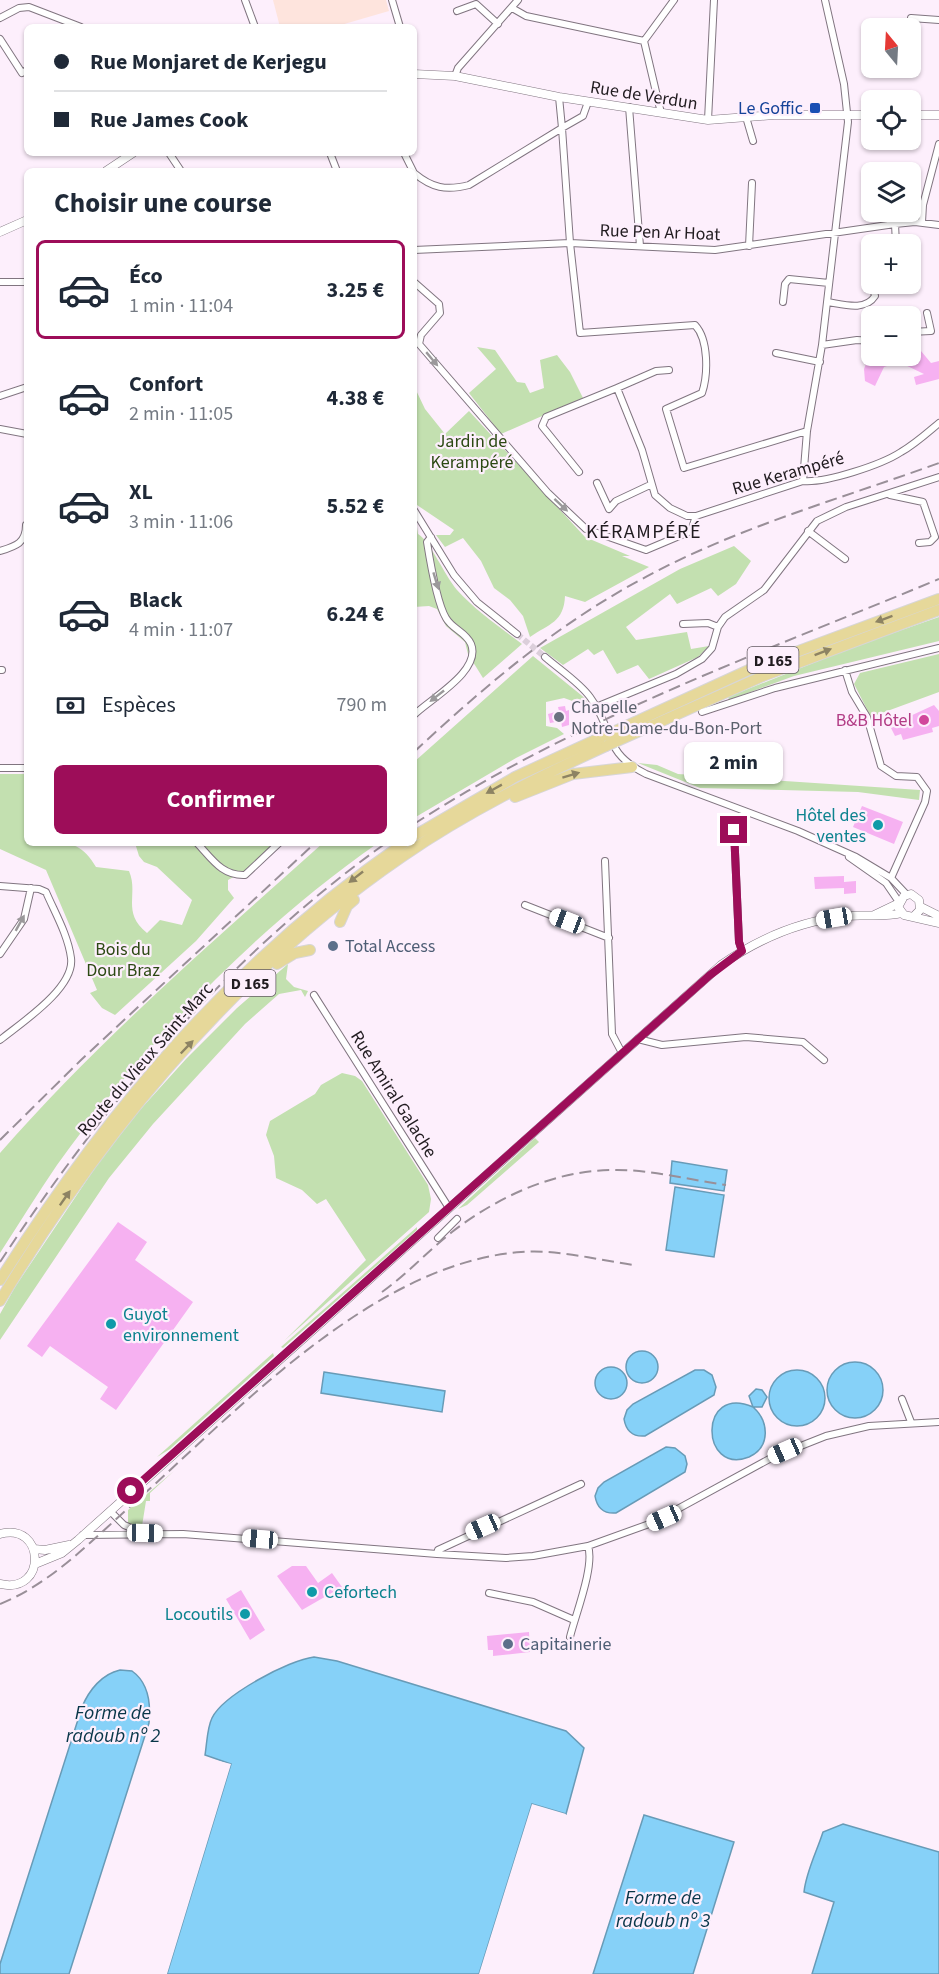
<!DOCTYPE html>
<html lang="fr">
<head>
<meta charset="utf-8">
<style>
  body { margin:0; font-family:"Source Sans 3",sans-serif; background:#f6f6f7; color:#1f2937; height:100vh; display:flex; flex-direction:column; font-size:22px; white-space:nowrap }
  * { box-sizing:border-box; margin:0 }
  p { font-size:20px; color:#747a83 }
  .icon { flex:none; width:33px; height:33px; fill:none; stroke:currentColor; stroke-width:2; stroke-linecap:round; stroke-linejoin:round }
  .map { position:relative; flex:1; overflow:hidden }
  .details { position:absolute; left:24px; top:168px; width:393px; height:678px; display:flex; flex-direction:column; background:#fff; border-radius:9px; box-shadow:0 2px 4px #0004 }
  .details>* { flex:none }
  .banner { position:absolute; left:24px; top:24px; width:393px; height:132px; border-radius:9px; box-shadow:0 2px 4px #0004; display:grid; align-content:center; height:132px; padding:0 30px; background:#fff }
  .needle { width:39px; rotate:342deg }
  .fabs { position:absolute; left:861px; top:18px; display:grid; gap:12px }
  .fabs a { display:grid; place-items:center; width:60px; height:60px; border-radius:9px; background:#fff; box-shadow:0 2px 4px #0004; font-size:30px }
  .end { position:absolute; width:27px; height:27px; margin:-14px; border:8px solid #9d0d59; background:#fff; box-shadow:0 0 0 3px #fff }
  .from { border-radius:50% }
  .bubble { position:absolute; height:42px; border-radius:9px; background:#fff; box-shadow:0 2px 4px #0004; font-size:20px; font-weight:700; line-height:42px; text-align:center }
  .car { position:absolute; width:18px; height:36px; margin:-18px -9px; border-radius:8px; box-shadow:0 0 4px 2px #0007; background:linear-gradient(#fff 24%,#345 0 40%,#fff 0 76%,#345 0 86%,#fff 0) }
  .banner b { display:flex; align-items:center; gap:21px; height:57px; font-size:22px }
  .banner b+b { border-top:2px solid #e0e1e3 }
  .banner i { width:15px; height:15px; background:#1f2937 }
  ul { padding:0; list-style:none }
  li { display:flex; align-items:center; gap:18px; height:99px; margin:0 12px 9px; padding:0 18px; border:3px solid transparent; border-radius:9px }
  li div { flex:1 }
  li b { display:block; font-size:22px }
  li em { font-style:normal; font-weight:700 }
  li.selected { border-color:#9d0d59 }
  li>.icon { width:54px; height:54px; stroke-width:1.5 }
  h2 { padding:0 30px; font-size:27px; line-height:72px }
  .pay { display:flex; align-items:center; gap:15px; height:66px; padding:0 30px; font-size:22px }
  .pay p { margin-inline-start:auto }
  .button { display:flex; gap:12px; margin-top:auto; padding:12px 30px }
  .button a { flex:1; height:69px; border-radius:9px; background:#9d0d59; color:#fff; font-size:24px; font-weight:700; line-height:69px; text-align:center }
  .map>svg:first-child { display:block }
  .education { fill:#fee4dd }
  .green { fill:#c3e0b0 }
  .water { fill:#86d1f8; stroke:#689bb7; stroke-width:1.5 }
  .pier { fill:#fdeffc }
  .building { fill:#f6b1f1 }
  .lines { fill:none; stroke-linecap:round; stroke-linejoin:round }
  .minor-tunnel { stroke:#dccfdb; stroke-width:6; stroke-dasharray:6 3; stroke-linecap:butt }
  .minor-casing { stroke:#817580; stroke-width:8 }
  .tertiary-casing { stroke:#817580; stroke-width:9 }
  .trunk-casing { stroke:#d7d6d7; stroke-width:12 }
  .minor { stroke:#fff; stroke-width:6 }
  .tertiary { stroke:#fff; stroke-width:8 }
  .trunk { stroke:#e6d89a; stroke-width:10 }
  .rail { stroke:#998f98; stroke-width:2; stroke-dasharray:12 6; stroke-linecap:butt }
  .trunk-bridge-casing { stroke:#d7d6d7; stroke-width:12; stroke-linecap:butt }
  .trunk-bridge { stroke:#e6d89a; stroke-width:10 }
  .oneway { fill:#9b999b }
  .oneway2 { fill:#8d8363 }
  .route { stroke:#9d0d59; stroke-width:8 }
  .transit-dot { fill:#1a4fb4; stroke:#fdeffc; stroke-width:2 }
  .worship-dot { fill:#6b7280; stroke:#fdeffc; stroke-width:2 }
  .hotel-dot { fill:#d1479c; stroke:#fdeffc; stroke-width:2 }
  .culture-dot { fill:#0f9aa8; stroke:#fdeffc; stroke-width:2 }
  .service-dot { fill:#5c6f8a; stroke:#fdeffc; stroke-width:2 }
  .labels { text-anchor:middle; stroke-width:4.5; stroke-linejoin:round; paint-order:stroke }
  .shield { fill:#fdeffc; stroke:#635b62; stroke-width:1.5 }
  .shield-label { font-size:16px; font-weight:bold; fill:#211c20 }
  .street-label { font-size:18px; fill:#211c20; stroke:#fdeffc }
  .transit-label { font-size:18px; fill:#164399; stroke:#fdeffc; text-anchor:end }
  .park-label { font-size:18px; fill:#2c4913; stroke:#fdeffc }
  .worship-label { font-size:18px; fill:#5b616d; stroke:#fdeffc; text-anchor:start }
  .hotel-label { font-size:18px; fill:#b23c85; stroke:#fdeffc; text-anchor:end }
  .culture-label { font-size:18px; fill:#0d838f; stroke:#fdeffc; text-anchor:end }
  .service-label { font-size:18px; fill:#4e5e75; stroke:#fdeffc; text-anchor:start }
  .neighbourhood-label { font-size:20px; letter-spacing:1.5px; fill:#211c20; stroke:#fdeffc }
  .water-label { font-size:20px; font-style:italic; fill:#083649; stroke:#fdeffc }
</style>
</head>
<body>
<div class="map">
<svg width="939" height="1974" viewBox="0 0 939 1974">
  <rect width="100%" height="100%" fill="#fdeffc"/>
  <!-- education -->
  <path class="education" d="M273 0H386L389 11 334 27H280Z"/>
  <!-- green -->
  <path class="green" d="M477 347 495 350 517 382 525 383 530 393 544 388 540 360 557 355 570 372 583 398 501 434 469 393 496 369Z
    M414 386 425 409 445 434 469 411 585 537 630 556H622L649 567 585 602 565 596C564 622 549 624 530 637L523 616 510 600 494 588 481 561 463 538 445 547 436 535H450L454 530 414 503Z
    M414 505 418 534C431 542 444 575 457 590 476 611 500 627 522 644L483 678 468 654 465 642 446 626 437 609 429 606 414 607Z
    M734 546 751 561 736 584 718 596 711 588 677 604 670 594 626 627 636 640 687 632 691 649 709 646 698 657 649 679 638 665 617 674 603 650 594 655 588 649 563 665 540 648 680 569Z
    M939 617V641L794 676 729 700 728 697 853 647Z
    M939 654V692L871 717 854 684 860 673Z
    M533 656 586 699 589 707 564 698 546 702V726L557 728 564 734 516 758 414 818V762Z
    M638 763 657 765 678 774 920 790 919 800 858 792 700 788Z
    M0 774H27V843C59 843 78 836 96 867L129 871C139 894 121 912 147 933L160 920 182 925 192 900 157 867 144 862 139 856 135 843H274L247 870 228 880V890L234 898 196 941 115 1015 102 1008 90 993 97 990 46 870 0 849Z
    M323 843H378C257 927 143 1045 57 1165 37 1194 19 1224 0 1253V1153C98 1041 212 942 323 843Z
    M288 964 286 979 294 987 308 991 305 997 301 990 279 994 245 1024 153 1124 109 1178 0 1340V1314L15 1287 99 1162 139 1111 186 1059 237 1008Z
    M342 1073 355 1076 362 1081 428 1185 431 1199 429 1212 284 1341 366 1260 326 1199 317 1204 302 1190 276 1178 274 1156 266 1135 270 1121 315 1094 321 1085Z
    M535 1138 539 1142 467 1205 458 1209Z
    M417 1227V1230L283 1348 281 1347Z
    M273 1353 274 1356 170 1449 157 1457Z
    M174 1471 150 1493V1501H146L142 1526 135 1528 128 1524V1510Z"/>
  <!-- water -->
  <path class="water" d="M672 1161 727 1170 724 1191 670 1183Z
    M675 1187 724 1195 714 1257 666 1250Z
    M626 1367a16 16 0 1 1 32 0a16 16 0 1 1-32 0Z
    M827 1390a28 28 0 1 1 56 0a28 28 0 1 1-56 0Z
    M595 1383a16 16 0 1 1 32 0a16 16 0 1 1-32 0Z
    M695 1370H704L712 1375 716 1387 714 1395 645 1436C633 1437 626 1431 624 1419L627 1410 633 1404Z
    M769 1398a28 28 0 1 1 56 0a28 28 0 1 1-56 0Z
    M324 1372 445 1391 442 1412 321 1393Z
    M756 1389 762 1390 767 1397 762 1407H753C769 1421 771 1447 749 1457 700 1476 698 1383 753 1407L749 1396Z
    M666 1447 675 1448 685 1456 687 1464 685 1472 616 1513C604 1514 597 1508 595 1496L598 1488 604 1482Z
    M314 1657 337 1661 566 1731 584 1748 566 1814 532 1804 479 1974H167L231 1764 205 1755C207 1743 207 1728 212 1718 223 1695 289 1660 314 1657Z
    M120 1670 132 1671C149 1683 151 1703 149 1723L69 1974H0V1964L82 1707C89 1690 102 1674 120 1670Z
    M644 1815 734 1842 693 1974H593Z
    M843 1824 939 1852V1974H812L834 1902 804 1892C806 1872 817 1851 823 1832Z"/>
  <!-- pier -->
  <path class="pier" d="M203 1757 231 1764 167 1974H164L227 1766Z
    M532 1804 566 1814 565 1817 534 1808 482 1974H479Z"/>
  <!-- building -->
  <path class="building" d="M916 345 931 363 939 361V379L916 385 914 377 924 374 899 362 884 367 875 386 865 381 864 369 869 356H910V347Z
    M934 705 939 711V726L932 728 933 732 903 740 901 734 895 736 891 728 910 721 908 717Z
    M565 706 566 711 569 710V725L562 727 561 721 550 723 548 714 559 711 558 707Z
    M862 806 903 822 894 844 853 827Z
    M844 876V882L856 881V893L844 894V888L815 889 814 877Z
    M118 1222 147 1242 135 1260 193 1302 116 1410 100 1399 108 1387 50 1346 42 1357 27 1346Z
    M292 1566H306L318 1583 332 1573 342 1587 302 1610 277 1576Z
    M241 1590 265 1630 250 1640 226 1599Z
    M529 1632 530 1652 493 1656V1650H488L487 1636Z"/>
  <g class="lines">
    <!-- minor-tunnel -->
    <path class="minor-tunnel" d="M517 634 545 657"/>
    <!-- minor casing -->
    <g class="minor-casing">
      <path id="minor" d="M245 0 255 27
        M392 0 400 27
        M512 8 526 16 644 41
        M457 11 476 4 498 24
        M0 18 19 8 29 7 81 27
        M911 18 939 20
        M0 39 22 73 27 70
        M644 41 661 113
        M644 41 674 0
        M455 76 458 68 518 0
        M559 97 562 128 583 116 588 102
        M629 107 640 246
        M746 117 753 141
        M708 120 714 0
        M169 153 181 171
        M330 153 337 171
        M404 153 413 171
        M414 173C432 188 446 191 469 185L562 128 570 243 580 333 695 325C709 340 708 375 702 393L666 409 684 468 807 431
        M922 222 923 205 939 144
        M895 224 896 244
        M749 246 752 183
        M414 250 570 243 715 250 895 224 915 222 939 225
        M872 263 869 271 872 282
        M0 282H27
        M414 282 439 304 440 313 421 335 419 344 548 493 586 529 646 550 691 531 696 516
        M783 302 785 284 789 279 829 283
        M827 302C842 304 865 312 875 296L872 284
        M910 332 931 331 927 313
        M822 345 857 340 872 341
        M776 353 820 362
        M617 388 656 371 669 370
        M0 396 27 387
        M0 429 27 434
        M579 472 542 426 546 417 617 388 642 450 655 495 670 508 687 516H696L803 481C826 483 881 465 901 452 915 444 927 433 939 423
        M803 481 807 431 822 345 848 122 844 84 825 0
        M597 483 609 509 616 501 650 485
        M890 495 923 502 935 537 930 542 919 543
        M414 510 454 575 477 602 517 634
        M808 531 845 559
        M0 551C16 546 26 543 26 525
        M683 624 708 623 718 627
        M545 657C560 670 579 682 590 697 615 731 602 752 646 774L798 831 856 857 891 878 907 895
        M0 670H2
        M845 670 852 692 867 717 881 766 896 776 917 777 927 791 925 802 891 878
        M596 707 676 674 702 659 712 648 718 627 725 617 764 590 817 521 846 507 939 477
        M702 712 775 688 939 648
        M414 715C430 699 482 671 471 644 466 632 452 629 446 618 437 603 430 561 427 542L431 537
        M0 768H27
        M734 830 739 942 742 951
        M197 843C212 859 222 876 245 875L279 843
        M849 857 886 883 899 902
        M605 861 612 1034 622 1053
        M0 886 39 889 46 892C55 913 68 935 71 958 75 988 21 1023 0 1040
        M525 905 609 938
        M0 954 24 919 31 888
        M314 995 449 1208
        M638 1039 662 1045 746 1037 803 1042 824 1060
        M438 1238 457 1219
        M902 1399 911 1422
        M110 1511 124 1525 141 1532
        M83 1535 183 1534 437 1554 506 1558 533 1556 588 1546 652 1523 773 1457 826 1436 869 1426 939 1422
        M437 1554 438 1550 581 1484
        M489 1593 533 1602 574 1620
        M570 1637C575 1616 595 1566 588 1546"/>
    </g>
    <!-- tertiary casing -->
    <g class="tertiary-casing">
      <path id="tertiary" d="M414 74 455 76 559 97 708 120 774 115H872
        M910 115H939
        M106 171 133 153
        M0 232 27 220
        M921 907 939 916
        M874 915 899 903
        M914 916 920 910 919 900 911 894 904 896 898 907 904 915 939 923
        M0 1534C45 1521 48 1595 0 1584
        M34 1549 45 1550 69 1545
        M35 1564 62 1553 78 1540 721 965C758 939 800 921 846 916 864 914 883 918 902 913"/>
    </g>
    <!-- trunk casing -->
    <g class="trunk-casing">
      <path id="trunk" d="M611 733 753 668 939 599
        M615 742 763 676 939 610
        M515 797 573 774 632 767
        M414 836 515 777 604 736
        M340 922 347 906 354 900
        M277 964 295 953 310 950
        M0 1280C110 1107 234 961 404 843
        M0 1301C104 1129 236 970 403 856 467 812 536 778 606 746"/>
    </g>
    <!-- minor -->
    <use href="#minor" class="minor"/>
    <!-- tertiary -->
    <use href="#tertiary" class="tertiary"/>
    <!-- trunk -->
    <use href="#trunk" class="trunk"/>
    <!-- rail -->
    <path class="rail" d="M414 752C485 686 556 625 642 579 735 528 840 499 939 463
      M414 824C576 719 761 653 939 579
      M0 1140 81 1060 315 843
      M0 1262C106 1101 228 956 386 843
      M382 1292C407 1274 428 1251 452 1232 499 1196 557 1169 617 1170 653 1170 691 1180 726 1185
      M0 1604C52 1583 91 1541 133 1504 238 1410 374 1263 521 1252 558 1249 597 1260 634 1265"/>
    <!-- trunk-bridge casing -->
    <g class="trunk-bridge-casing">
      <path id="trunk-bridge" d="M604 736 611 733
        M606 746 615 742"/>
    </g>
    <!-- trunk-bridge -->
    <use href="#trunk-bridge" class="trunk-bridge"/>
  </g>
  <!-- one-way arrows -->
  <defs><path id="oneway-solid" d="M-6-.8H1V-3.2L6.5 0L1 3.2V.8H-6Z" transform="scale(1.5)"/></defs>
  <g class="oneway">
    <use href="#oneway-solid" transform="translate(432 359) rotate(50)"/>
    <use href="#oneway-solid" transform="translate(561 505) rotate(43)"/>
    <use href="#oneway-solid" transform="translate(436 581) rotate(73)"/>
    <use href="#oneway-solid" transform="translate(437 696) rotate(142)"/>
    <use href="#oneway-solid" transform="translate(20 923) rotate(-61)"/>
  </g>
  <g class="oneway2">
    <use href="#oneway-solid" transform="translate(884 619) rotate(160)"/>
    <use href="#oneway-solid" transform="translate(823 652) rotate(-21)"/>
    <use href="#oneway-solid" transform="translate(571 775) rotate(-17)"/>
    <use href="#oneway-solid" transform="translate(494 789) rotate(151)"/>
    <use href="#oneway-solid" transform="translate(356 877) rotate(142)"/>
    <use href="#oneway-solid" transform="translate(187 1047) rotate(-46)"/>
    <use href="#oneway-solid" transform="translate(65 1198) rotate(-55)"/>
  </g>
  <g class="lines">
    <!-- route -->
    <path class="route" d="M131 1491 710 975 742 951 739 942 734 830"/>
  </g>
  <!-- markers -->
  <rect class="transit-dot" x="809" y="102" width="12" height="12" rx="3"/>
  <circle class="worship-dot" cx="559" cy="717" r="6"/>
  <circle class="hotel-dot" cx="924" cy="720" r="6"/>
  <g class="culture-dot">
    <circle cx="878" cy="825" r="6"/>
    <circle cx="111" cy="1324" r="6"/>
    <circle cx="312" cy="1592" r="6"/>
    <circle cx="245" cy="1614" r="6"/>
  </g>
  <g class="service-dot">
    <circle cx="333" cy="946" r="6"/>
    <circle cx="508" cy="1644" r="6"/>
  </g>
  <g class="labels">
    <!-- shield labels -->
    <g class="shield">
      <rect x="747.5" y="647" width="51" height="26" rx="4.5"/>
      <rect x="224.5" y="970" width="51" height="26" rx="4.5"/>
    </g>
    <g class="shield-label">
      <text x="773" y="666">D 165</text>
      <text x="250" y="989">D 165</text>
    </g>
    <!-- street labels -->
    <g class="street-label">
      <text transform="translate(644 95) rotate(9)" y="6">Rue de Verdun</text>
      <text transform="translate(660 232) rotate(2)" y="6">Rue Pen Ar Hoat</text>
      <text transform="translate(788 473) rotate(-16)" y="6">Rue Kerampéré</text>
      <text transform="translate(145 1059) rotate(-49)" y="6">Route du Vieux Saint-Marc</text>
      <text transform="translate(394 1094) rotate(58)" y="6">Rue Amiral Galache</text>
    </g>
    <!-- transit labels -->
    <g class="transit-label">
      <text x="803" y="114">Le Goffic</text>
    </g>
    <!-- park labels -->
    <g class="park-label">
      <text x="472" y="447">Jardin de<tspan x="472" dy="21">Kerampéré</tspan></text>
      <text x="123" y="955">Bois du<tspan x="123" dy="21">Dour Braz</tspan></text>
    </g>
    <!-- worship labels -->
    <g class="worship-label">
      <text x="571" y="713">Chapelle<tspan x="571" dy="21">Notre-Dame-du-Bon-Port</tspan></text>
    </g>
    <!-- hotel labels -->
    <g class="hotel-label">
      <text x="912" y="726">B&amp;B Hôtel</text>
    </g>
    <!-- culture labels -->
    <g class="culture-label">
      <text x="866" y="821">Hôtel des<tspan x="866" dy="21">ventes</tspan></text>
      <text x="123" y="1320" text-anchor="start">Guyot<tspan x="123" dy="21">environnement</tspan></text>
      <text x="324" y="1598" text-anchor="start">Cefortech</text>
      <text x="233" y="1620">Locoutils</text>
    </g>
    <!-- service labels -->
    <g class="service-label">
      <text x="345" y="952">Total Access</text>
      <text x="520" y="1650">Capitainerie</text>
    </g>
    <!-- neighbourhood labels -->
    <g class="neighbourhood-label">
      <text x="644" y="538">KÉRAMPÉRÉ</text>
    </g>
    <!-- water labels -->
    <g class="water-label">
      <text x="113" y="1719">Forme de<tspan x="113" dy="23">radoub nº 2</tspan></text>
      <text x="663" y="1904">Forme de<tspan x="663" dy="23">radoub nº 3</tspan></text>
    </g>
  </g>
</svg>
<div class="fabs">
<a><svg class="needle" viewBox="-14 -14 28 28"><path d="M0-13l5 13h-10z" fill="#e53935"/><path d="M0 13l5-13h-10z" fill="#747a83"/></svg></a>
<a><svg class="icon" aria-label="locate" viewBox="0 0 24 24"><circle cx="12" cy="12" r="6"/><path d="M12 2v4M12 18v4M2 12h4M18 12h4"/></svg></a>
<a><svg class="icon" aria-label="layers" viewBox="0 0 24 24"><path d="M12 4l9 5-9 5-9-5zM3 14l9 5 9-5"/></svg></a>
<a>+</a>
<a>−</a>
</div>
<i class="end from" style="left:131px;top:1491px"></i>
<i class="end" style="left:734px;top:830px"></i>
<div class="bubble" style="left:684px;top:742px;width:99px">2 min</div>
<i class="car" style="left:834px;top:918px;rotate:260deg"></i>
<i class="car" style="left:567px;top:921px;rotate:291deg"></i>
<i class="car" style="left:785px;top:1451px;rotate:246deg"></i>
<i class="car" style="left:664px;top:1518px;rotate:246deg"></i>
<i class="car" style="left:483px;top:1527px;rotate:246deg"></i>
<i class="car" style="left:145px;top:1533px;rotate:91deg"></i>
<i class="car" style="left:260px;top:1539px;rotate:275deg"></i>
<div class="banner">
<b><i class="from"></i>Rue Monjaret de Kerjegu</b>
<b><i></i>Rue James Cook</b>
</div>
<section class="details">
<h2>Choisir une course</h2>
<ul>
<li class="selected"><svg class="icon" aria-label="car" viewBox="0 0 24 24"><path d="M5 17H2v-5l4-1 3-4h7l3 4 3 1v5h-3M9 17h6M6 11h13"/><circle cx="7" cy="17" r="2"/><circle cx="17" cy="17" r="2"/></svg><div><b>Éco</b><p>1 min · 11:04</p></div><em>3.25 €</em></li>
<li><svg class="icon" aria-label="car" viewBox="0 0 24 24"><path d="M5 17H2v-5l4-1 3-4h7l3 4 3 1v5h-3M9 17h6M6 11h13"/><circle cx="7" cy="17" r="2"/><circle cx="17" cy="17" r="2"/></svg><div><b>Confort</b><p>2 min · 11:05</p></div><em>4.38 €</em></li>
<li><svg class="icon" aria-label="car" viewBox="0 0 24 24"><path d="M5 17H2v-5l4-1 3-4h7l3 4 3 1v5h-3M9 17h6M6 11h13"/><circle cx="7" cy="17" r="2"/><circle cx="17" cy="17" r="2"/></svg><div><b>XL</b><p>3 min · 11:06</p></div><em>5.52 €</em></li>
<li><svg class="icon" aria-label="car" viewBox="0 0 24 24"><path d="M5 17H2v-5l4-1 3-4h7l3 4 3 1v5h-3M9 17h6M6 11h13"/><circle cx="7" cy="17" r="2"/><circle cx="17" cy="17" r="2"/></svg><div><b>Black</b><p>4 min · 11:07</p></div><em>6.24 €</em></li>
</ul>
<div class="pay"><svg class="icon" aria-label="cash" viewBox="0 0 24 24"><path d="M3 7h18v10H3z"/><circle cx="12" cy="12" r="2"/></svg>Espèces<p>790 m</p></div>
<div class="button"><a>Confirmer</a></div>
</section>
</div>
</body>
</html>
